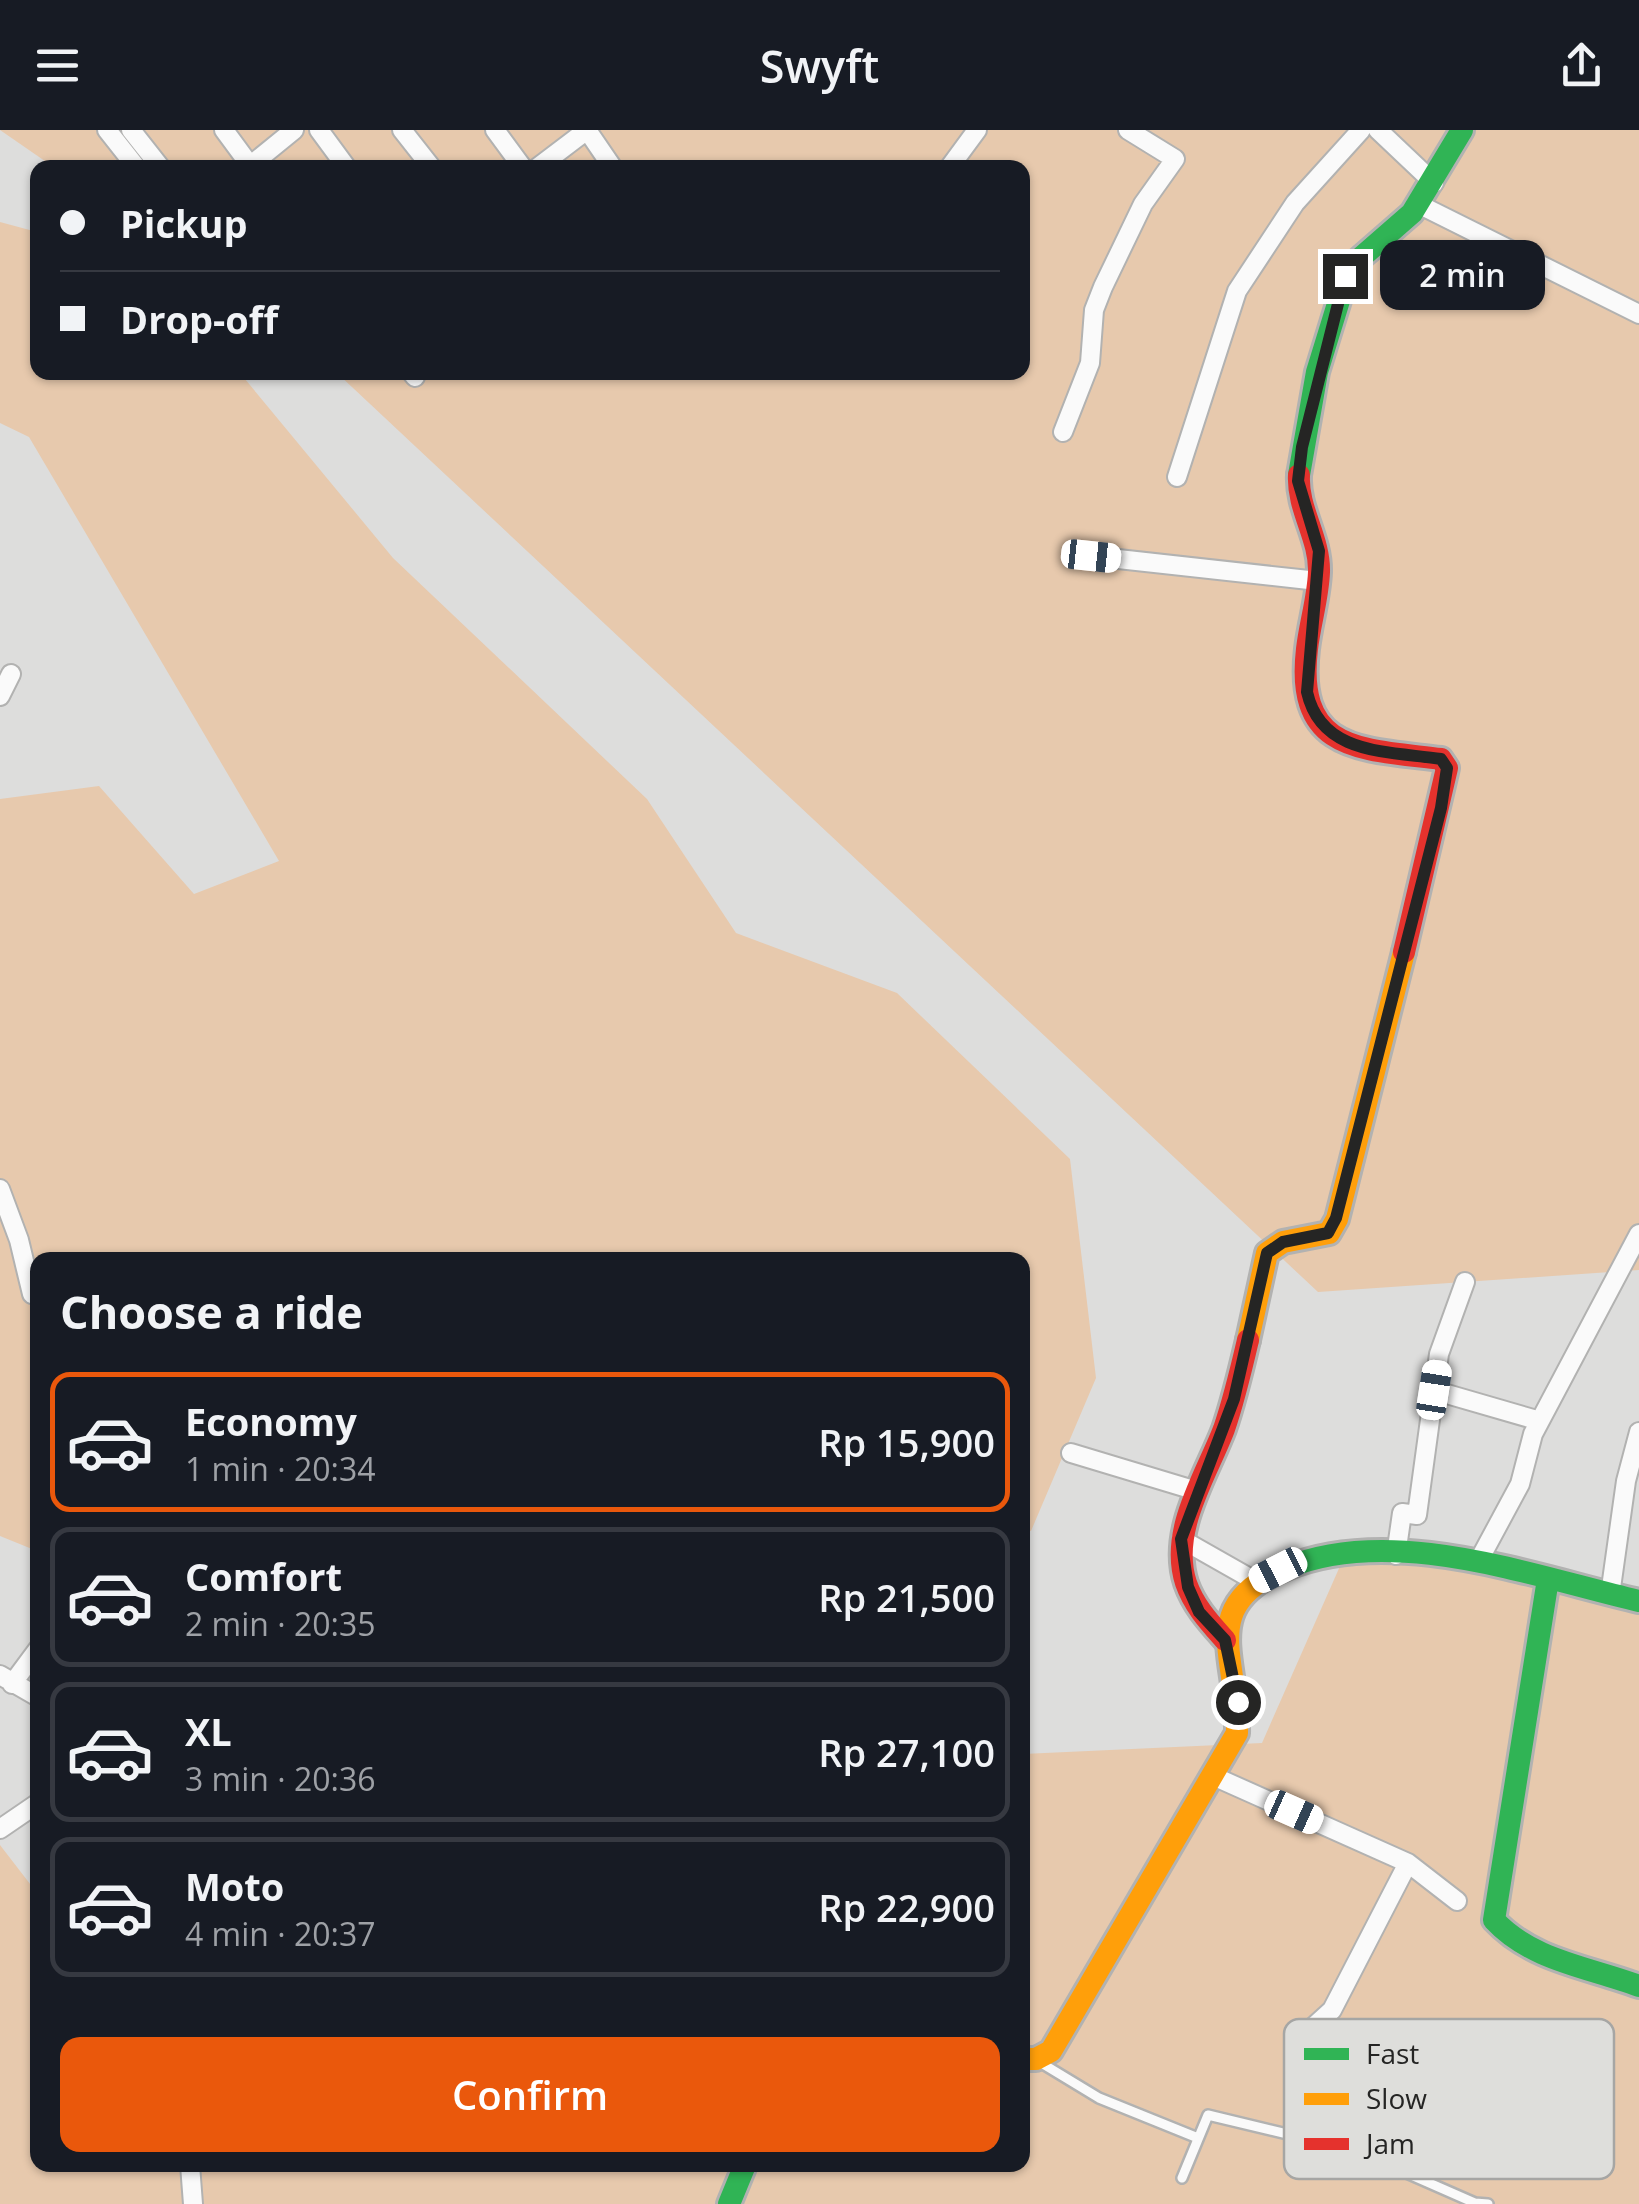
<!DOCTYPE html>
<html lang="en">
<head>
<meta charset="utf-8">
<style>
  body { margin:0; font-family:"Open Sans",sans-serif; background:#20242c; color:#f1f3f6; height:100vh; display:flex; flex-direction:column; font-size:38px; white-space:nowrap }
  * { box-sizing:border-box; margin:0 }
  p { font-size:32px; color:#9ea1a6 }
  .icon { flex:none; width:55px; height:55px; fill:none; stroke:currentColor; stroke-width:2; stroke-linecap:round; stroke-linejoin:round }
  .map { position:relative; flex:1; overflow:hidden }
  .side { position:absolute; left:30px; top:1122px; width:1000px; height:920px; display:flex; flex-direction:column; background:#171b24; border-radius:20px; box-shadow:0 2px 8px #0004 }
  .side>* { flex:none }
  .hud { position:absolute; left:30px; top:30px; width:1000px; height:220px; border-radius:20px; box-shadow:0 2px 8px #0004; display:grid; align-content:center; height:220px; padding:0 30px; background:#171b24 }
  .end { position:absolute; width:45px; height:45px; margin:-22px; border:12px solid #252524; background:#fff; box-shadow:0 0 0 5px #fff }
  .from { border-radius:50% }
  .bubble { position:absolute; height:70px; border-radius:20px; background:#171b24; box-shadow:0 2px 8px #0004; font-size:32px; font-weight:600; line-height:70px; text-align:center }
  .car { position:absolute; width:30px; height:60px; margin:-30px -15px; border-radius:12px; box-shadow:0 0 8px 2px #0007; background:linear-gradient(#fff 24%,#345 0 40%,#fff 0 76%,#345 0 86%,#fff 0) }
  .hud b { display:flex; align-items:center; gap:35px; height:95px; font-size:38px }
  .hud b+b { border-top:2px solid #363941 }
  .hud i { width:25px; height:25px; background:#f1f3f6 }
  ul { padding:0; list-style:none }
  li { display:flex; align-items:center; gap:30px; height:140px; margin:0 20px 15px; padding:0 10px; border:5px solid #363941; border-radius:20px }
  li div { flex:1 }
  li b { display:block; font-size:38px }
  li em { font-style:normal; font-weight:600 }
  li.on { border-color:#ea580c }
  li>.icon { width:90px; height:90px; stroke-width:1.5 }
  h2 { padding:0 30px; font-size:45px; line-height:120px }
  .action { display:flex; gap:20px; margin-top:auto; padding:20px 30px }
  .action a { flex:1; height:115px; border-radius:20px; background:#ea580c; color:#fff; font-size:40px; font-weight:600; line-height:115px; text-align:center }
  header { display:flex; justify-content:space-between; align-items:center; height:130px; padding:0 30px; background:#171b24; font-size:45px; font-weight:600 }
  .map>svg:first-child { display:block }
  .green { fill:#e7c9ad }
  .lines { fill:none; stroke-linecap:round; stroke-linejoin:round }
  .lane-casing { stroke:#b2b2b1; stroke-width:14 }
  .street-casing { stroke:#b2b2b1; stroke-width:22 }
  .fast-casing { stroke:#b2b2b1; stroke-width:28 }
  .slow-casing { stroke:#b2b2b1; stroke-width:28 }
  .jam-casing { stroke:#b2b2b1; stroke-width:28 }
  .lane { stroke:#fafafa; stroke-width:9 }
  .street { stroke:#fafafa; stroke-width:18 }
  .fast { stroke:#30b455; stroke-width:22 }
  .slow { stroke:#ff9f0a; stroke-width:22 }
  .jam { stroke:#e5322d; stroke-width:22 }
  .route { stroke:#252524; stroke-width:12 }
  .key { fill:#dededb; stroke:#a6a6a4; stroke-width:2.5 }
  .key-label { font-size:28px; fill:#252524 }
</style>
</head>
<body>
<header><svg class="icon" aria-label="menu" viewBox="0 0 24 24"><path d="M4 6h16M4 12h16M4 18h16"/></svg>Swyft<svg class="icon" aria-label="share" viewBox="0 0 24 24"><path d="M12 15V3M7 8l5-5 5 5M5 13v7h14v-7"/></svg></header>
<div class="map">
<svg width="1639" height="2074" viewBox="0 0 1639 2074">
  <rect width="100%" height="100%" fill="#dddddc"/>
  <!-- green -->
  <path class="green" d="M0 0H1639V1140L1318 1162 337 243 1022 242V38H55Z
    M0 92 37 102 38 242 240 243 393 428 647 669 736 803 897 863 1070 1029 1096 1248 1031 1401 1022 1399V1130H38L37 1421 0 1406V669L99 656 194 764 279 731 29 307 0 293Z
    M1348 1418 1639 1458V2074H0V1715L37 1763 38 2035H1022L1023 1624 1262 1613Z"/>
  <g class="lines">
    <!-- lane casing -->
    <g class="lane-casing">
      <path id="lane" d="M1038 1931 1099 1968 1198 2008
        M1182 2048 1208 1985 1354 2020 1475 2073 1488 2074"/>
    </g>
    <!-- street casing -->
    <g class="street-casing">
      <path id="street" d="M107 0 137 38
        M131 0 161 38
        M224 0 252 38
        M319 0 347 38
        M402 0 432 38
        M495 0 523 38
        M587 0 613 38
        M1378 0 1434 53
        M251 35 294 0
        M537 38 587 0
        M949 38 977 0
        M1416 73 1639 184
        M411 242 415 247
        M1063 302 1090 233 1094 180 1103 157 1143 74 1175 29 1128 0
        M1177 347 1237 161 1295 73 1361 0
        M1091 426 1318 451
        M0 566 11 544
        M0 1059 19 1110 32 1164
        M1433 1260 1540 1291
        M1071 1323 1197 1361
        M1181 1409 1255 1451
        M1396 1425 1402 1383 1417 1385 1439 1224 1465 1152
        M1478 1432 1520 1354 1533 1304 1639 1104
        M1610 1465 1626 1351 1639 1302
        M0 1545 38 1567
        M12 1554 38 1519
        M1213 1646 1408 1733 1457 1771
        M0 1699 38 1673
        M1310 1900 1332 1880 1408 1733
        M190 2035 193 2074"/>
    </g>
    <!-- fast casing -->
    <g class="fast-casing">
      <path id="fast" d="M1299 345 1317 242 1349 138 1412 83 1462 0
        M1286 1438C1392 1394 1532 1446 1639 1471
        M1548 1449 1494 1790C1532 1831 1589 1837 1639 1856
        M729 2074 745 2035"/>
    </g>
    <!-- slow casing -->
    <g class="slow-casing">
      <path id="slow" d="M1248 1210 1267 1123 1283 1112 1329 1103 1337 1089 1404 822
        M1022 1929H1036L1051 1921 1237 1603C1239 1529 1195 1476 1286 1438"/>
    </g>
    <!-- jam casing -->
    <g class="jam-casing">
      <path id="jam" d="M1299 345C1297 379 1320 408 1319 442 1318 468 1310 493 1307 519 1295 623 1362 619 1441 629L1447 638 1404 822
        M1225 1510C1209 1492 1194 1476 1186 1453 1169 1401 1206 1346 1224 1299 1234 1270 1241 1240 1248 1210"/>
    </g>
    <!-- lane -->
    <use href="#lane" class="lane"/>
    <!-- street -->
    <use href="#street" class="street"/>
    <!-- fast -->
    <use href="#fast" class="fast"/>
    <!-- slow -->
    <use href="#slow" class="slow"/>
    <!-- jam -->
    <use href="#jam" class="jam"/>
  </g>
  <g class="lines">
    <!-- route -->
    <path class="route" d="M1238 1572 1225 1510 1199 1482 1188 1457 1181 1409 1234 1269 1267 1123 1283 1112 1328 1103 1336 1088 1441 678 1447 638 1441 629C1387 621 1321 625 1307 562L1319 421 1298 351 1302 317 1345 146"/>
  </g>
  <!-- legend -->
  <rect x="1284" y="1889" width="330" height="160" rx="15" class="key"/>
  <rect x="1304" y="1918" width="45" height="12" fill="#30b455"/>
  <rect x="1304" y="1963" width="45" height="12" fill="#ff9f0a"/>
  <rect x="1304" y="2008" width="45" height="12" fill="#e5322d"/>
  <g class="key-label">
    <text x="1366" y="1934">Fast</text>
    <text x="1366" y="1979">Slow</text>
    <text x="1366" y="2024">Jam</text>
  </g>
</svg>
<i class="end from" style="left:1238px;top:1572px"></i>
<i class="end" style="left:1345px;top:146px"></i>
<div class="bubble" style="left:1380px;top:110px;width:165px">2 min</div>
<i class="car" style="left:1091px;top:426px;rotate:96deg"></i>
<i class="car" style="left:1434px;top:1260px;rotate:9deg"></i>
<i class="car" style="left:1278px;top:1440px;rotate:243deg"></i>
<i class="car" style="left:1294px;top:1682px;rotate:114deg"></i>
<div class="hud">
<b><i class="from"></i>Pickup</b>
<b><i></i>Drop-off</b>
</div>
<section class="side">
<h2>Choose a ride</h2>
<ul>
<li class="on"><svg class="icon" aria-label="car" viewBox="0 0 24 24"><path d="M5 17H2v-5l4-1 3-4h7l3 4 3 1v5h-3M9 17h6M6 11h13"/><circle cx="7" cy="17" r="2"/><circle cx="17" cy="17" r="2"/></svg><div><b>Economy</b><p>1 min · 20:34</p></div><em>Rp 15,900</em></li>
<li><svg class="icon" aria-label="car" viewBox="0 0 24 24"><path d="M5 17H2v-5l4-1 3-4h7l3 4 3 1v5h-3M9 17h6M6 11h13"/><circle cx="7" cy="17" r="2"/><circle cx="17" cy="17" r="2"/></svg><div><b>Comfort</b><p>2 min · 20:35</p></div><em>Rp 21,500</em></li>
<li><svg class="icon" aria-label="car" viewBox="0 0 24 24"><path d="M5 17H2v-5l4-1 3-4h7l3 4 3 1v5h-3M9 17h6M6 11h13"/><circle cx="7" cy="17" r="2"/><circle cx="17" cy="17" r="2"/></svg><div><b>XL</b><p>3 min · 20:36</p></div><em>Rp 27,100</em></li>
<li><svg class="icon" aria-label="car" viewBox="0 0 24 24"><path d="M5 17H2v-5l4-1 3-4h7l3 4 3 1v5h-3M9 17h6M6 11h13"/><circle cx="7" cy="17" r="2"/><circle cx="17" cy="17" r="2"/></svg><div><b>Moto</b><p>4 min · 20:37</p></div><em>Rp 22,900</em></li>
</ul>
<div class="action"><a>Confirm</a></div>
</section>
</div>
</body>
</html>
